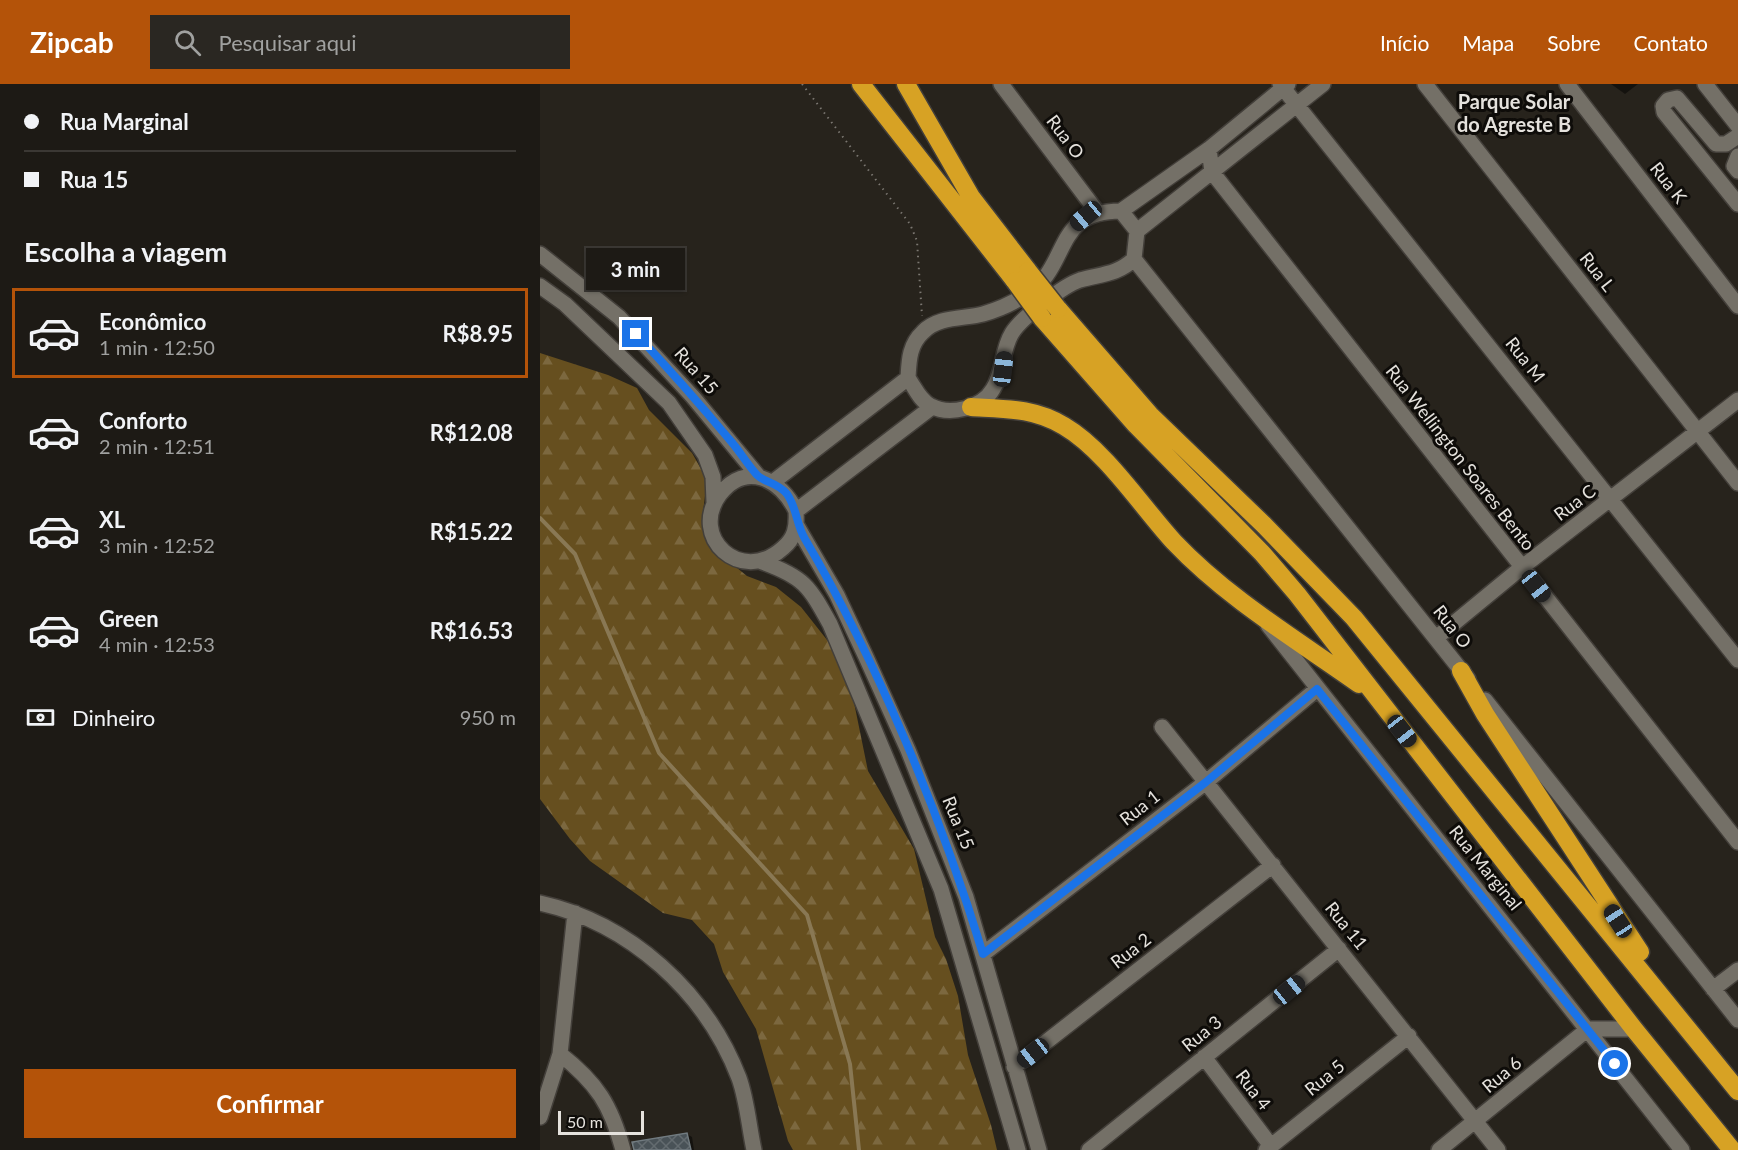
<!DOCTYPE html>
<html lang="pt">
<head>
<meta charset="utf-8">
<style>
  body { margin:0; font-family:Lato,sans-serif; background:#2a2722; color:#f1f3f6; height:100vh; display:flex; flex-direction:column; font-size:22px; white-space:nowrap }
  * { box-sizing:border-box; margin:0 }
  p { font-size:20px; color:#a0a1a0 }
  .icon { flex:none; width:33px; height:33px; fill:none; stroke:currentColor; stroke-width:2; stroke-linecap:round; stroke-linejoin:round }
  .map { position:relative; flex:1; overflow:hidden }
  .side { display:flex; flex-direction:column; background:#1d1a15; width:540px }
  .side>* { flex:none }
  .top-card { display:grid; align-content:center; height:132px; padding:0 24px; background:#1d1a15 }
  .scale { position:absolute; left:18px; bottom:15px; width:86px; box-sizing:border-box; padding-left:6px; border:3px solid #e5e2dd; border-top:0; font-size:16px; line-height:21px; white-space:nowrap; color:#e5e2dd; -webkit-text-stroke:4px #0e0c09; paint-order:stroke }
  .end { position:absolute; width:27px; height:27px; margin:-14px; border:8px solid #1a73e8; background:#fff; box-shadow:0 0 0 3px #fff }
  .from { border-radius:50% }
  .bubble { position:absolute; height:42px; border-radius:0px; background:#1d1a15; box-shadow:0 2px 4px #0004,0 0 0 2px #3b3834; font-size:20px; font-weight:700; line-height:42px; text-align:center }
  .car { position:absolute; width:18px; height:36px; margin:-18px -9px; border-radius:8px; box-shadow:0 0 4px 2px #0007; background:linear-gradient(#222 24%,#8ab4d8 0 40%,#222 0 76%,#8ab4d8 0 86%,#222 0) }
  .top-card b { display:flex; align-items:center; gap:21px; height:57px; font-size:22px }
  .top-card b+b { border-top:2px solid #3b3834 }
  .top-card i { width:15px; height:15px; background:#f1f3f6 }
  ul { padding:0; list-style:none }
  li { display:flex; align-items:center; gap:18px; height:90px; margin:0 12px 9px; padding:0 12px; border:3px solid transparent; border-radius:0px }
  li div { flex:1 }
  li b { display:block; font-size:22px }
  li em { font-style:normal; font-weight:700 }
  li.active { border-color:#b45309 }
  li>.icon { width:54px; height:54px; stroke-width:1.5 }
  h2 { padding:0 24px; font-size:27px; line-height:72px }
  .pay { display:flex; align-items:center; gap:15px; height:66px; padding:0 24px; font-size:22px }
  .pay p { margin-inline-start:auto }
  .action { display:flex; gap:12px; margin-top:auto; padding:12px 24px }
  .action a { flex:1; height:69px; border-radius:0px; background:#b45309; color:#fff; font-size:24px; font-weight:700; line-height:69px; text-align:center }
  header { display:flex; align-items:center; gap:36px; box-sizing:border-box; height:84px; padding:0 30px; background:#b45309; color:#fff }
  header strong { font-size:28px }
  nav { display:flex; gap:33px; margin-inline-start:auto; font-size:21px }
  .search { width:420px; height:54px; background:#2a2722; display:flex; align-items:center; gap:15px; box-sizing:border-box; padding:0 21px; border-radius:0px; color:#a0a1a0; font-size:22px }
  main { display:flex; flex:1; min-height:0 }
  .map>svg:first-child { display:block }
  .forest { fill:url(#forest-firs) }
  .shadow { fill:#0007 }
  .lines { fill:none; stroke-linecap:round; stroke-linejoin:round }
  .stream { stroke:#897854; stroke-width:4 }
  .building { fill:url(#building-cross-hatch); stroke:#717b80; stroke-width:1.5 }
  .minor-casing { stroke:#433f3a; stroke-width:18 }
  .highway-casing { stroke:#433f3a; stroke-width:21 }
  .path { stroke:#7b7771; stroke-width:2; stroke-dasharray:1.5 4.5; stroke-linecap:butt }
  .minor { stroke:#747067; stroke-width:15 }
  .highway { stroke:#d7a224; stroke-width:18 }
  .highway-bridge-casing { stroke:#433f3a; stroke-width:21; stroke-linecap:butt }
  .highway-bridge { stroke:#d7a224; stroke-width:18 }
  .route { stroke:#1a73e8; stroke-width:8 }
  .labels { text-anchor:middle; stroke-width:6; stroke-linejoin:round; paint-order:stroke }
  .street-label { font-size:18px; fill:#e5e2dd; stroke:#0e0c09 }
  .neighbourhood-label { font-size:20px; font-weight:bold; fill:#e5e2dd; stroke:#0e0c09 }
</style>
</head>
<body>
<header>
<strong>Zipcab</strong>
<div class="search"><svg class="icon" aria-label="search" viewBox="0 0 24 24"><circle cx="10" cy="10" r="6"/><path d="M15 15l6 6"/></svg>Pesquisar aqui</div>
<nav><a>Início</a><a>Mapa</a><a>Sobre</a><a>Contato</a></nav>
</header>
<main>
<section class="side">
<div class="top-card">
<b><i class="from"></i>Rua Marginal</b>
<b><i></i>Rua 15</b>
</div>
<h2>Escolha a viagem</h2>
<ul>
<li class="active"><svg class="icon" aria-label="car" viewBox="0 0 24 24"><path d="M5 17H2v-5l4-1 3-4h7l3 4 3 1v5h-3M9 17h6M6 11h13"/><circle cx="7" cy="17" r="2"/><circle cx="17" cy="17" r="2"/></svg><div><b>Econômico</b><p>1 min · 12:50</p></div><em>R$8.95</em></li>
<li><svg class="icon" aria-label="car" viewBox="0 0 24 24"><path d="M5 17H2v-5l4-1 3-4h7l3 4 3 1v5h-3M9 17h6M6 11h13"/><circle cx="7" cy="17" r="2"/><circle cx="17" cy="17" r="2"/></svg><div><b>Conforto</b><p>2 min · 12:51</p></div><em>R$12.08</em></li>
<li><svg class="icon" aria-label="car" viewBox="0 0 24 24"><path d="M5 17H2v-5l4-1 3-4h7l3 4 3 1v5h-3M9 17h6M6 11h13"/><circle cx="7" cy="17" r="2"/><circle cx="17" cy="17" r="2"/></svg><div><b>XL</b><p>3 min · 12:52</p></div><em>R$15.22</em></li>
<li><svg class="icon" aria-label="car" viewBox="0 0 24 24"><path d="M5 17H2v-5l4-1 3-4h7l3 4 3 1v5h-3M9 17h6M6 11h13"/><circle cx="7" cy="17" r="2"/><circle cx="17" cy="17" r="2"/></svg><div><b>Green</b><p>4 min · 12:53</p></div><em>R$16.53</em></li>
</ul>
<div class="pay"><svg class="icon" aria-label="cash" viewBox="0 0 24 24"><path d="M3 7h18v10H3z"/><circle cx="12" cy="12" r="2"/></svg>Dinheiro<p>950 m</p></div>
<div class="action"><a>Confirmar</a></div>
</section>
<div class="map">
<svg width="1198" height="1066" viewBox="0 0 1198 1066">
  <defs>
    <pattern id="forest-firs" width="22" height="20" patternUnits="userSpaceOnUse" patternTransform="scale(1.5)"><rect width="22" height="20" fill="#664f1f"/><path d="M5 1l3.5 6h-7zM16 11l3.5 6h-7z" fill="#7c683f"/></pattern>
    <pattern id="building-cross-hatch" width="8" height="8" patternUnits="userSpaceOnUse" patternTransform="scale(1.5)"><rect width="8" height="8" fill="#495257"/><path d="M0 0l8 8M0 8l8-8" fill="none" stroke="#636b6f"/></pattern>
  </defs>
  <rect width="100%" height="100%" fill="#27231c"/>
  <!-- forest -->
  <path class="forest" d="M0 269 68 291 97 304 109 326 152 369 167 395 162 437 176 467 207 492 236 503 261 523 295 566 309 594 328 687 374 765 395 853 406 875 418 912 428 971 451 1041 457 1066H253L248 1057 216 945 183 888 174 860 152 836 123 829 50 777 30 755 0 715Z"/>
  <!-- shadow -->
  <path class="shadow" d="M1071 0H1098L1085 10Z
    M147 1050 152 1053 154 1066H95Z"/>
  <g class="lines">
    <!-- stream -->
    <path class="stream" d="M0 434 35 470 119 669 267 831 310 980 319 1066"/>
  </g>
  <!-- building -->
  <path class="building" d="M147 1049 151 1066H94L92 1058Z"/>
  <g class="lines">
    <!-- minor casing -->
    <g class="minor-casing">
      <path id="minor" d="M461 0 558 129
        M740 0 1198 576
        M885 0 1198 399
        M1027 0 1198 222
        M1165 0 1198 42
        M1198 52 1186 60H1176L1137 14 1128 16 1123 22 1124 28 1198 120
        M669 65 672 88 1198 758
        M1198 72 1194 82 1198 87
        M581 127 669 65 748 0
        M597 147 783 0
        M0 170 79 233 153 313 219 393
        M594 175 928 595
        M0 202 25 220 129 319 165 371 173 393 174 418
        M233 398 368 294C369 277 369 261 383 248 398 232 424 235 443 230 457 226 473 219 485 211 532 183 511 127 581 127L597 147 594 175C577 191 561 190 540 196 528 200 515 210 505 218 494 226 479 238 472 249 461 267 464 288 453 305 442 324 410 332 391 322 380 317 375 304 368 294
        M256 427C241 395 206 377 180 410 148 453 201 502 243 464 255 454 257 443 256 427L392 323
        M257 442 297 511 326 573 368 666 426 813 499 1066
        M222 478C264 493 269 502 290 540L401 805 478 1066
        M728 541 1142 1066
        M896 554 981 484 1198 316
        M945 616 1198 936
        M622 643 958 1066
        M0 819C90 839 166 908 199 994 207 1016 209 1043 214 1066
        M443 870 666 698 777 605
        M1173 905 1198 886
        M20 970C57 999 71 1021 83 1066
        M664 973 731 1062
        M474 983 733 781
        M0 1033 20 970 35 829
        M549 1066 799 865
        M726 1066 869 952
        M899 1066 1048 945H1094"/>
    </g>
    <!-- highway casing -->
    <g class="highway-casing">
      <path id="highway" d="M321 0 475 197
        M366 0 431 113 488 187
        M518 225 610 331 724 441 814 534 1198 1007
        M502 234 596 341 722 469 757 510 1094 945 1192 1066
        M431 323C466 325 494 324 524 342 565 366 602 423 634 458 687 514 757 556 819 600
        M921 587 945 630 1100 868"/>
    </g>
    <!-- path -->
    <path class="path" d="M262 0 370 140 377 157 382 232"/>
    <!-- minor -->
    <use href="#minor" class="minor"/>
    <!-- highway -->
    <use href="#highway" class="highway"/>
    <!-- highway-bridge casing -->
    <g class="highway-bridge-casing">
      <path id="highway-bridge" d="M488 187 518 225
        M475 197 502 234"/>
    </g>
    <!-- highway-bridge -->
    <use href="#highway-bridge" class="highway-bridge"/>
  </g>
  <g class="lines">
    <!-- route -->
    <path class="route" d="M96 250C128 284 159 319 189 355 199 366 207 380 217 391 225 399 237 398 247 410 257 424 256 440 265 455 338 579 401 732 443 870L666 698 777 605 1075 980"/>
  </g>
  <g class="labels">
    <!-- street labels -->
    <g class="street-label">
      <text transform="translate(525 53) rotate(53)" y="6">Rua O</text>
      <text transform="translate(1128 99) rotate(52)" y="6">Rua K</text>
      <text transform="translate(1057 188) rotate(52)" y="6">Rua L</text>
      <text transform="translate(985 276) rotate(52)" y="6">Rua M</text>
      <text transform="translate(156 287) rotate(49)" y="6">Rua 15</text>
      <text transform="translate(920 374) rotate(52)" y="6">Rua Wellington Soares Bento</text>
      <text transform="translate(1035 419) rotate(-37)" y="6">Rua C</text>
      <text transform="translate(912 543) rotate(52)" y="6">Rua O</text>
      <text transform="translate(600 724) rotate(-38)" y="6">Rua 1</text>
      <text transform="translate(418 739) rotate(68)" y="6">Rua 15</text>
      <text transform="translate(945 784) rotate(51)" y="6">Rua Marginal</text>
      <text transform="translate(806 842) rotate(51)" y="6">Rua 11</text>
      <text transform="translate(591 867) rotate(-38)" y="6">Rua 2</text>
      <text transform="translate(662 950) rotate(-39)" y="6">Rua 3</text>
      <text transform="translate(962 991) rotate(-40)" y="6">Rua 6</text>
      <text transform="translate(785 994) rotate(-39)" y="6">Rua 5</text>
      <text transform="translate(713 1006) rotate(53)" y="6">Rua 4</text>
    </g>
    <!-- neighbourhood labels -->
    <g class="neighbourhood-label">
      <text x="974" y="25">Parque Solar<tspan x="974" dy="23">do Agreste B</tspan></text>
    </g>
  </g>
</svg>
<div class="scale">50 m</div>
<i class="end from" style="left:1075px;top:980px"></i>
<i class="end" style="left:96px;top:250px"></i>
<div class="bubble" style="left:46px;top:164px;width:99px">3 min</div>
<i class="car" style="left:546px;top:132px;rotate:230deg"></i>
<i class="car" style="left:463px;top:285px;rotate:7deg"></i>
<i class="car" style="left:996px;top:502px;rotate:142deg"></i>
<i class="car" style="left:862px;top:647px;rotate:142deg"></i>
<i class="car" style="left:1078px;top:837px;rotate:327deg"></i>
<i class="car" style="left:749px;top:906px;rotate:51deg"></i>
<i class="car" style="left:493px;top:969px;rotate:232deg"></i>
</div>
</main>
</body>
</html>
